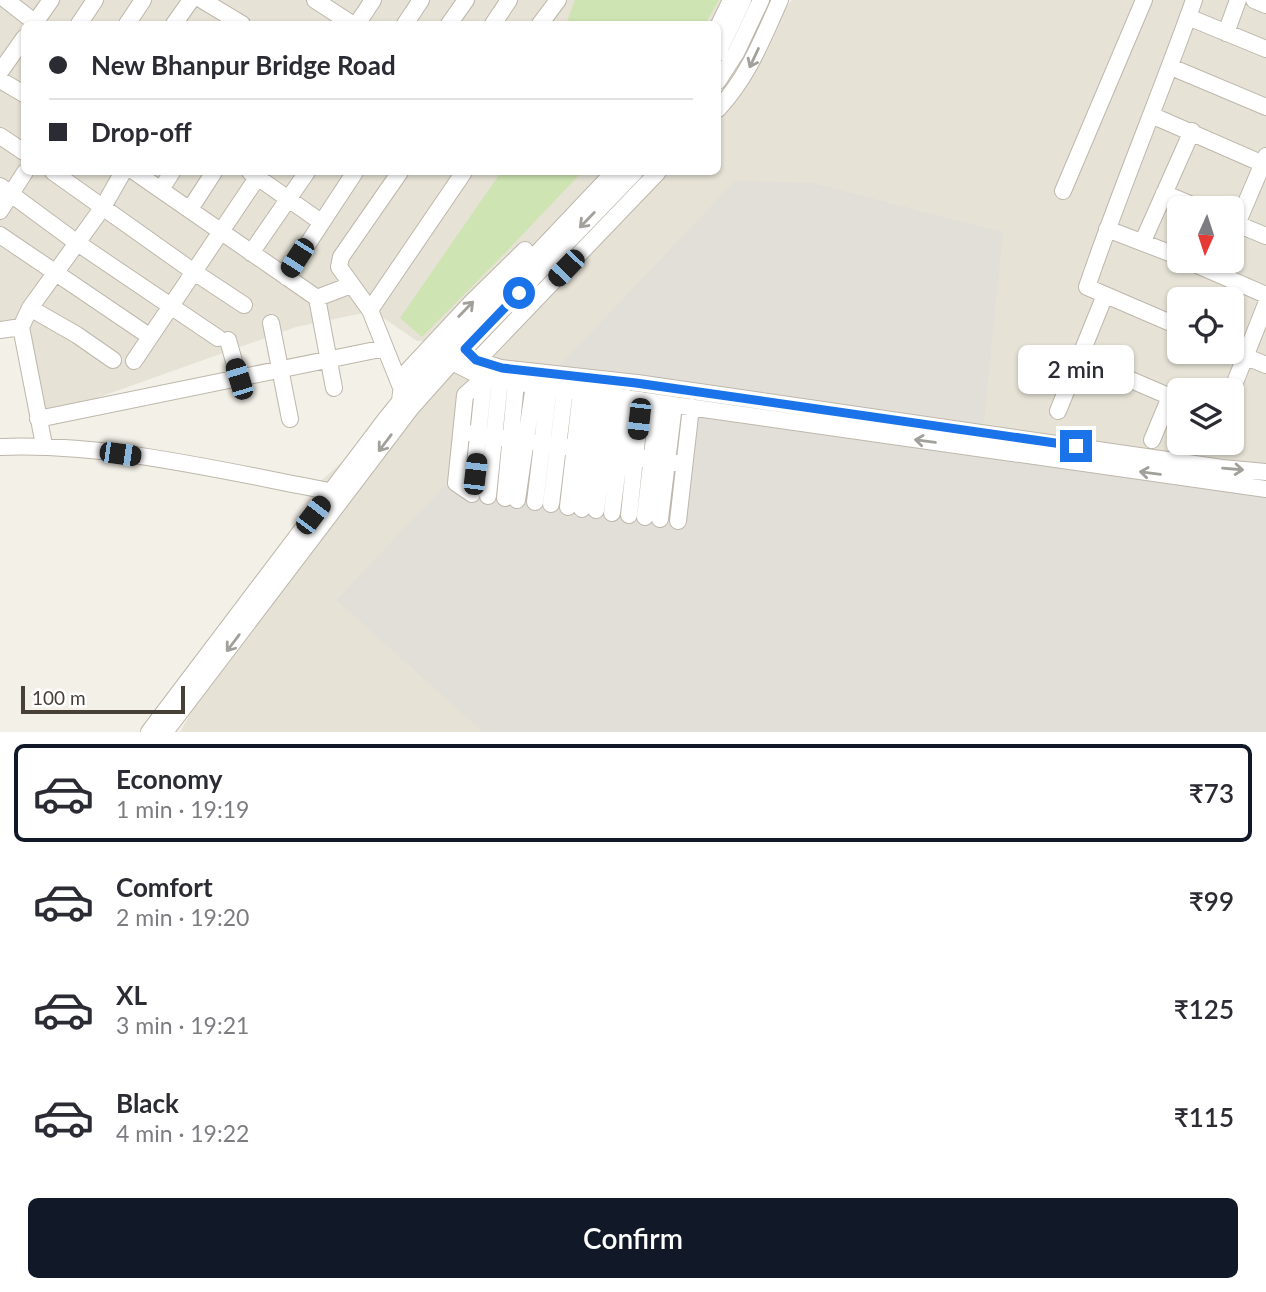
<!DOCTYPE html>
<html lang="en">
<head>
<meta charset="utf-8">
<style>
  body { margin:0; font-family:Lato,sans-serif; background:#f2f2f3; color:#2b2b33; height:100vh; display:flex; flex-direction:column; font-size:26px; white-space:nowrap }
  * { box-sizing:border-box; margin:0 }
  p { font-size:23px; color:#7c7c81 }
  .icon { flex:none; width:38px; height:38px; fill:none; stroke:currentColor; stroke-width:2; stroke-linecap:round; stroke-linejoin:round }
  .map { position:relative; height:732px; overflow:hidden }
  .panel { display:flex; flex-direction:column; background:#fff; flex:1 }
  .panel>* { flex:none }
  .guide { position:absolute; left:21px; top:21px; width:700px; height:154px; border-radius:10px; box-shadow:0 2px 5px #0004; display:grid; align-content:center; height:154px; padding:0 28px; background:#fff }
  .needle { width:46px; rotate:183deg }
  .tools { position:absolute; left:1167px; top:196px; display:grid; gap:14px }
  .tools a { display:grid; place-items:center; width:77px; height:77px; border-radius:10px; background:#fff; box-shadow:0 2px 5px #0004; font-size:35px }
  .scale { position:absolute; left:21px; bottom:18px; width:164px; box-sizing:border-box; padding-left:7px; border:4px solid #464037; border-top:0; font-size:19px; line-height:24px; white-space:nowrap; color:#464037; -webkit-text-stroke:5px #fff; paint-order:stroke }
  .end { position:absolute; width:32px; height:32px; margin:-16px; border:9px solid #1a73e8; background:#fff; box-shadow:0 0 0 4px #fff }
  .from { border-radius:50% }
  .bubble { position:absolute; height:49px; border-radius:10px; background:#fff; box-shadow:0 2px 5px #0004; font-size:23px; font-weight:600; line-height:49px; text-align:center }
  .car { position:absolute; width:21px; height:42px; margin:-21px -10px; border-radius:9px; box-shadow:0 0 5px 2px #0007; background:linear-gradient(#222 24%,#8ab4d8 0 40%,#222 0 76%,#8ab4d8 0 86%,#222 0) }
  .guide b { display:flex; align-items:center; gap:24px; height:66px; font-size:26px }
  .guide b+b { border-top:2px solid #e1e1e2 }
  .guide i { width:18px; height:18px; background:#2b2b33 }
  ul { padding:12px 0 0; list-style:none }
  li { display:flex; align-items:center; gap:21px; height:98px; margin:0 14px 10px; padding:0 14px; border:4px solid transparent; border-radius:10px }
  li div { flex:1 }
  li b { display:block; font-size:26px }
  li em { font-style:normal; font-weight:600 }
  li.selected { border-color:#111827 }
  li>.icon { width:63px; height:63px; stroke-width:1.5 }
  .cta { display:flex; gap:14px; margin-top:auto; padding:14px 28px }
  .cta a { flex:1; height:80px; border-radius:10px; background:#111827; color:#fff; font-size:28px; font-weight:600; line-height:80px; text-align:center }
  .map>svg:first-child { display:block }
  .residential { fill:#e6e2d6; fill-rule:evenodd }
  .industrial { fill:#e2dfd9 }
  .green { fill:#cee4b3 }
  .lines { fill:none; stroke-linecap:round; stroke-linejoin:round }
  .minor-casing { stroke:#beb7ab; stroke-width:18 }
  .minor { stroke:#fff; stroke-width:16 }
  .oneway { stroke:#a2a09b }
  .route { stroke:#1a73e8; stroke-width:9 }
</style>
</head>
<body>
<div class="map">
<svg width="1266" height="732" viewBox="0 0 1266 732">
  <rect width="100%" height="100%" fill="#f3f0e8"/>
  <!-- residential -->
  <path class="residential" d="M0 0H732L718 24H24V172H605L461 341H417L373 311 296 327 38 419 20 326 0 329Z
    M792 0H1266V732H180L322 480 661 172H718V102ZM1180 208H1232V261H1180ZM1180 299H1232V352H1180ZM1180 390H1232V443H1180Z"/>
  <!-- industrial -->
  <path class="industrial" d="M735 181 812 183 1003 232 983 431 1266 485V732H483L336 600Z"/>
  <!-- green -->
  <path class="green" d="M575 0H719L705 24H566Z
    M501 172H582L503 255 422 337 400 318Z"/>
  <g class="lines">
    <!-- minor casing -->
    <g class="minor-casing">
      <path id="minor" d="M6 0 37 24
        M202 0 242 24
        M315 0 352 24
        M1254 0 1266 5
        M1188 17 1266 49
        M34 24 51 0
        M79 24 95 0
        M127 24 143 0
        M174 24 191 0
        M357 24 373 0
        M405 24 421 0
        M449 24 466 0
        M493 24 509 0
        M540 24 558 0
        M718 27 731 0
        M1226 33 1238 0
        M718 53 743 0
        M1171 67 1266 107
        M0 72 24 38
        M0 80 24 94
        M718 81 736 53 761 0
        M718 109C748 77 762 40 780 0
        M1151 115 1263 164
        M0 136 24 152
        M53 172 194 272 244 305
        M135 172 317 298
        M250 172 321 222
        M0 186 76 242 218 338
        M162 188 172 172
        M1063 191 1144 0
        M1164 193 1199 208
        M190 209 214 172
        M0 211 25 172
        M1232 222 1266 236
        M1237 224 1266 156
        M1107 229 1180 257
        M0 235 149 336
        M1143 241 1192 131
        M251 253 307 172
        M1188 261 1266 295
        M286 277 355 172
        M30 308 77 335 113 360
        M370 310 464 172
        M271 323 290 419
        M21 327 30 308 103 207 123 172
        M1180 327 1087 287C1120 190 1160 96 1194 0
        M0 330 21 327 44 445
        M444 333 476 360 501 368 637 383 1222 468 1266 472
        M228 340 239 379
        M433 345 452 362 484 378 1266 489
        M1232 351 1266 365
        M1080 358 1180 401
        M134 361 261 172
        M471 367 658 172
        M484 378 472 494 456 483 465 395Z
        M400 385 370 310 339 267 341 257 400 172
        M334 388 317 298 351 285
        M1232 390 1266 304
        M400 401 403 376 471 303 525 250
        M1058 411 1105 295
        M38 419 385 348
        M472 433 684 464
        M1152 440 1170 397
        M0 447C109 443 218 470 324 490L329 494
        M488 496 500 380
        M505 498 516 382
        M517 500 534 385
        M535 502 549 387
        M551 504 565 389
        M568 507 581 392
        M582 509 596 394
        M596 510 612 396
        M612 513 627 398
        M629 515 641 400
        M645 517 658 403
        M660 519 674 405
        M678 521 691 407
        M149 732 385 420 419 378 614 172
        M165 732 411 408 452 362 635 172"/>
    </g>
    <!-- minor -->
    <use href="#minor" class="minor"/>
  </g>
  <!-- one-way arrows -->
  <defs><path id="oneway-shaft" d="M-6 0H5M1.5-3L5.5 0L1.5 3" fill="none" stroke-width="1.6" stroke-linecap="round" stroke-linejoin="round" transform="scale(1.75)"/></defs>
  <g class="oneway">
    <use href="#oneway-shaft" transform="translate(754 58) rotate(115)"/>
    <use href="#oneway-shaft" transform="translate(587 220) rotate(134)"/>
    <use href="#oneway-shaft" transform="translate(466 309) rotate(-46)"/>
    <use href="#oneway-shaft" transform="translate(925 441) rotate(-172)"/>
    <use href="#oneway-shaft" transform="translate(385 443) rotate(127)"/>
    <use href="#oneway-shaft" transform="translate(1233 469) rotate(5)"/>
    <use href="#oneway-shaft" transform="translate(1150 473) rotate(-172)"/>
    <use href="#oneway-shaft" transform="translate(233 643) rotate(127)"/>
  </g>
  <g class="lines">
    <!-- route -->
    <path class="route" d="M519 293 465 349 476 360 502 368 636 383 1076 446"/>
  </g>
</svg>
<div class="tools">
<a><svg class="needle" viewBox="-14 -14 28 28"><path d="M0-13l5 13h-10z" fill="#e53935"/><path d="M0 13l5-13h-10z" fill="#7c7c81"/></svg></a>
<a><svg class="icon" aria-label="locate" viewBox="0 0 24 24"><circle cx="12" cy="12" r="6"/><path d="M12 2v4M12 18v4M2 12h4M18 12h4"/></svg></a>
<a><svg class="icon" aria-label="layers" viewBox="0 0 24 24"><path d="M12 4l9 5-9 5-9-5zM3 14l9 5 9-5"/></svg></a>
</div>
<div class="scale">100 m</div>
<i class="end from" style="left:519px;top:293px"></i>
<i class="end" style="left:1076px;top:446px"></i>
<div class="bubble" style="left:1018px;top:345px;width:116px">2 min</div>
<i class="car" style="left:297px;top:258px;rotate:213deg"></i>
<i class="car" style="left:566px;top:268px;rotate:224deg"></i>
<i class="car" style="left:239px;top:379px;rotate:343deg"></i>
<i class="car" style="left:639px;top:419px;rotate:186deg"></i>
<i class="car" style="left:120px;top:454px;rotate:98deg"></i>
<i class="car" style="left:475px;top:474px;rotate:7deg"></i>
<i class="car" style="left:313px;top:515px;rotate:37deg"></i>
<div class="guide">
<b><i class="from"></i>New Bhanpur Bridge Road</b>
<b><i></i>Drop-off</b>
</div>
</div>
<section class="panel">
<ul>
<li class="selected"><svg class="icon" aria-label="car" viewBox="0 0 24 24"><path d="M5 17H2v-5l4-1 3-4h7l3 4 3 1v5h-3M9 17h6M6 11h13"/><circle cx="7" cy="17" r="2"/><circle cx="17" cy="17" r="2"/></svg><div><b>Economy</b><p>1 min · 19:19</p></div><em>₹73</em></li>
<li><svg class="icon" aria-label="car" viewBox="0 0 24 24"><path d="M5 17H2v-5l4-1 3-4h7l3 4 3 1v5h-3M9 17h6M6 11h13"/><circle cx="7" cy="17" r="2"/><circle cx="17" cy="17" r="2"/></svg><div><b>Comfort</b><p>2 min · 19:20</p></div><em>₹99</em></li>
<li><svg class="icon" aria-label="car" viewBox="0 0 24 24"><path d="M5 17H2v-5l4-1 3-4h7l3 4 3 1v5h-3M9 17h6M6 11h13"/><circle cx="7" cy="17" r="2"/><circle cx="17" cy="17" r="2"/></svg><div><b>XL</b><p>3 min · 19:21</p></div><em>₹125</em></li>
<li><svg class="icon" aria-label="car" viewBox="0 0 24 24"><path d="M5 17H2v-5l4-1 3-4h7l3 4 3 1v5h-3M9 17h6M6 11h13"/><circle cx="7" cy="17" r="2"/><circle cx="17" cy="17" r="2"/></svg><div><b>Black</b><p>4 min · 19:22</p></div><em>₹115</em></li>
</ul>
<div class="cta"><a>Confirm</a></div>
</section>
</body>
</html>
